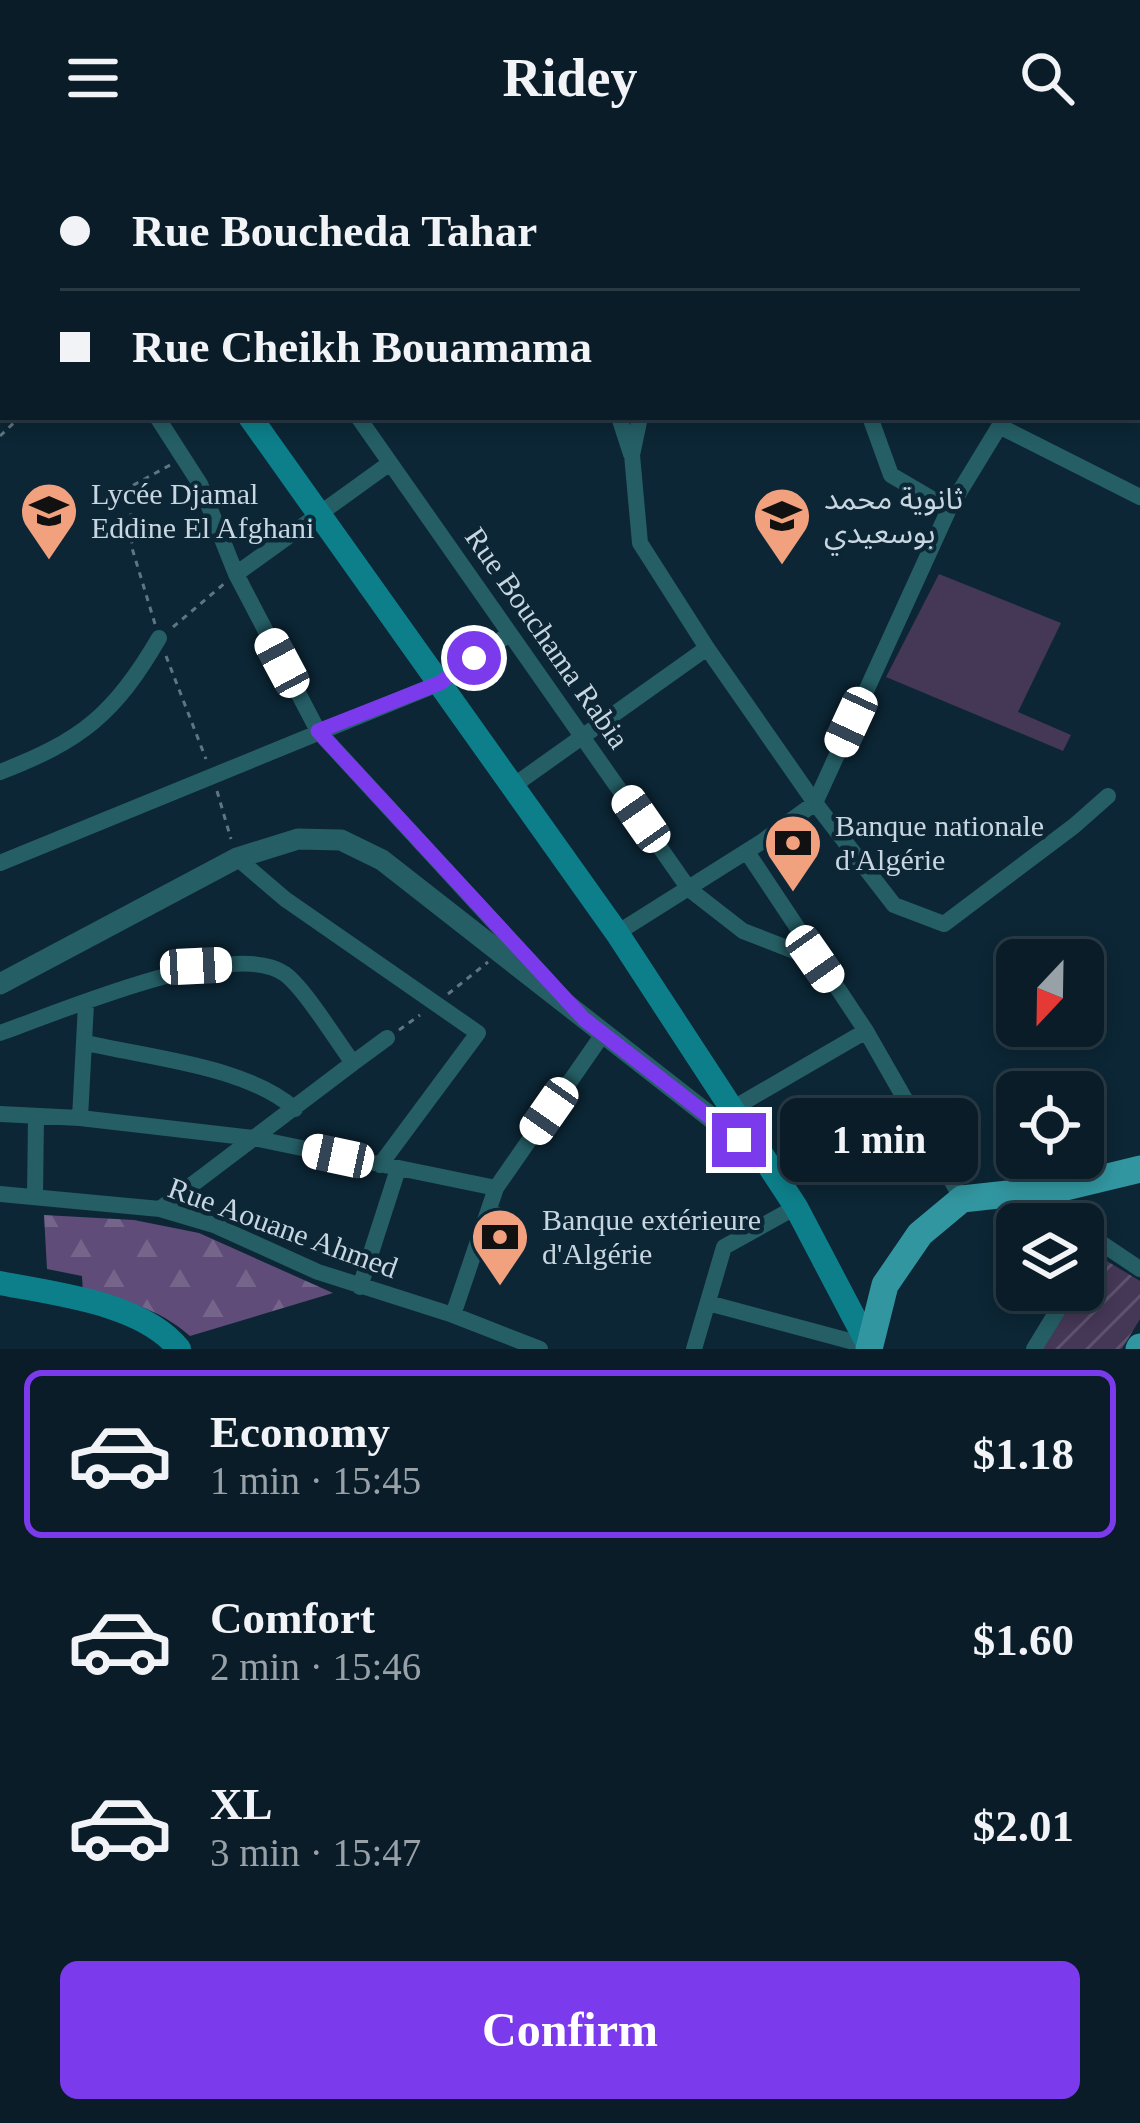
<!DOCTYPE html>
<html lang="en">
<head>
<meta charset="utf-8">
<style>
  body { margin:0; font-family:"Times New Roman","Noto Sans Arabic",serif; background:#172934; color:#f1f3f6; height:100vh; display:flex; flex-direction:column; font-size:45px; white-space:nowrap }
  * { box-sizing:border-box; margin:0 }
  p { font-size:39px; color:#99a1a8 }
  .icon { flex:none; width:66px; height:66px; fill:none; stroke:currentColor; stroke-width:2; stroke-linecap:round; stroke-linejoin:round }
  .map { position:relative; height:1193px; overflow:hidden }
  .sheet { display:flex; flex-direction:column; background:#091c28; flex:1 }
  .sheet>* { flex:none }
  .guide { position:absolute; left:0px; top:0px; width:1140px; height:264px; box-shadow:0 6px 18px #0003,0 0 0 3px #293a45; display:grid; align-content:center; height:264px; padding:0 60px; background:#091c28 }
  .needle { width:78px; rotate:202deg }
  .fabs { position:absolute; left:996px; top:783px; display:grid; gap:24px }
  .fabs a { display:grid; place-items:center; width:108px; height:108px; border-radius:18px; background:#091c28; box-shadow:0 6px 18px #0003,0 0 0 3px #293a45; font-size:60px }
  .end { position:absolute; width:54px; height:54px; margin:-27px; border:15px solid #7c3aed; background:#fff; box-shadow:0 0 0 6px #fff }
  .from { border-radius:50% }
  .bubble { position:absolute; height:84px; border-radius:18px; background:#091c28; box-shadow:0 6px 18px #0003,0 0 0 3px #293a45; font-size:39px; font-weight:700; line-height:84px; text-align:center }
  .car { position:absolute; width:36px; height:72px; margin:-36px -18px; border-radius:15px; box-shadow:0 0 9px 3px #0007; background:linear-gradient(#fff 24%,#345 0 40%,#fff 0 76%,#345 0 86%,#fff 0) }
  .guide b { display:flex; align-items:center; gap:42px; height:114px; font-size:45px }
  .guide b+b { border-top:3px solid #293a45 }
  .guide i { width:30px; height:30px; background:#f1f3f6 }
  ul { padding:21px 0 0; list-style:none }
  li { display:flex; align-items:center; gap:36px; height:168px; margin:0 24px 18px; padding:0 36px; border:6px solid transparent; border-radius:18px }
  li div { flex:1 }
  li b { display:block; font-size:45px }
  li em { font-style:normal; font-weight:700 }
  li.active { border-color:#7c3aed }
  li>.icon { width:108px; height:108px; stroke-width:1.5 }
  .button { display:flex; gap:24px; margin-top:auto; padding:24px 60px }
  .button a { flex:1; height:138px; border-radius:18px; background:#7c3aed; color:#fff; font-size:48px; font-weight:700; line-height:138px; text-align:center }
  header { display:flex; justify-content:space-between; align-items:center; height:156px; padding:0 60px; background:#091c28; font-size:54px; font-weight:700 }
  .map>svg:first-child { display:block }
  .forest { fill:url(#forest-firs) }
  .garden { fill:url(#garden-furrows) }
  .pitch { fill:#453756 }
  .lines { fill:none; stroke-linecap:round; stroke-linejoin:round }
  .path { stroke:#607582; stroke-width:3; stroke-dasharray:6 6; stroke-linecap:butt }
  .service { stroke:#255e65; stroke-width:9 }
  .minor { stroke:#255e65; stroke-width:16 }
  .tertiary { stroke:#255e65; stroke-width:21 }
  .secondary { stroke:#0d7f8a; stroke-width:24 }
  .primary { stroke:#3296a0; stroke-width:27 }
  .route { stroke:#7c3aed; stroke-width:15 }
  .labels { text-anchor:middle; stroke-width:9; stroke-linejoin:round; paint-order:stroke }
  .poi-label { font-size:30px; fill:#c7d6e0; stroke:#0c2635; text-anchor:start }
  .street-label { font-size:30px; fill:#c7d6e0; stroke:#0c2635 }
</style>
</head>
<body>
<header><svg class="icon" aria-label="menu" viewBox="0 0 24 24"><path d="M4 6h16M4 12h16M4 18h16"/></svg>Ridey<svg class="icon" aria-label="search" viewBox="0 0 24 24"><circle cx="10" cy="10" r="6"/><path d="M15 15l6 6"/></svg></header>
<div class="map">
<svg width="1140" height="1193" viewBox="0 0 1140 1193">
  <defs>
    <pattern id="forest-firs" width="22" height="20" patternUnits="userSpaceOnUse" patternTransform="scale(3)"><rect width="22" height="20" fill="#604c78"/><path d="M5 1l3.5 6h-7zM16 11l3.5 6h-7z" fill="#75658b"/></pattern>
    <pattern id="garden-furrows" width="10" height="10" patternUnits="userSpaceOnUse" patternTransform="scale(3)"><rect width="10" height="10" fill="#453756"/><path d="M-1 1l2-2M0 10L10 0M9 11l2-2" fill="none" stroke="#5e536e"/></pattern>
  </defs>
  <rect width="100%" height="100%" fill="#0c2635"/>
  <!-- forest -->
  <path class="forest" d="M44 1059 134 1064 199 1077 333 1137 190 1180C158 1152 124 1143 83 1137L82 1120 47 1113Z"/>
  <!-- garden -->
  <path class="garden" d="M1092 1096 1140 1125V1163L1122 1193H1031L1068 1134H1083V1110Z"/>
  <!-- pitch -->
  <path class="pitch" d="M939 418 1061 467 1018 556 1071 579 1063 595 886 521Z"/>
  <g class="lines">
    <!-- path -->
    <path class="path" d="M0 280 20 261
      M155 468 132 392 130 331 172 308
      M173 471 225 427
      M166 500 206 603
      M217 635 231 683
      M448 838 488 806
      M399 874 420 859"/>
    <!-- service -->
    <path class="service" d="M1137 201 1140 203
      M489 1052 510 1060"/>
    <!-- minor -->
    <path class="minor" d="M76 0 84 3
      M775 0 777 3
      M873 0 879 3
      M383 3 384 0
      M796 3 797 0
      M971 3 973 0
      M1111 3 1112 0
      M0 157 3 158
      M157 261 200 328 236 418 318 575 549 826
      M358 261 689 733 743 775 815 803
      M619 261 631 298
      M640 261 632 299 640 387 707 492 815 647 894 749 944 768 1074 670 1108 640
      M870 261 891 319 949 353
      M1001 271 1140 341
      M236 418 390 307
      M0 616C81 585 115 558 159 482
      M513 630 707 492
      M747 696 866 875 962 1043
      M237 702 285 743 478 877 380 1009
      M0 707 440 527 509 478
      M617 777 763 685 815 647 949 353 1005 261
      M0 877C58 857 233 780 285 818 305 833 336 884 353 907L160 1053
      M87 887C150 902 246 910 295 953
      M353 907 387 882
      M725 957 866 875
      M0 958 80 962 253 982 496 1032
      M80 962 86 848
      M1023 1036 1073 1068
      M0 1038 160 1053 214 1069 318 1116 453 1159 540 1193
      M35 1040 36 961
      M1083 1075 1140 1113
      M1083 1112 1099 1085
      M360 1131 398 1013
      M708 1147 872 1191
      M453 1159 496 1032 603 878
      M694 1193 724 1091 796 1051
      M1034 1193 1070 1134"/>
    <!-- tertiary -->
    <path class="tertiary" d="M0 828 237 702 298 683 341 684 382 704 759 999"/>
    <!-- secondary -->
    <path class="secondary" d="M0 54 3 55
      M250 261 617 777 796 1051 869 1190
      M0 1127C55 1138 143 1147 179 1193"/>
    <!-- primary -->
    <path class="primary" d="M869 1193 885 1129 920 1078 962 1043 1062 1032 1140 1013
      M1139 1193 1140 1191"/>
  </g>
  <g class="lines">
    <!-- route -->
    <path class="route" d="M474 502 440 527 318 575 584 863 739 984"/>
  </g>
  <!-- icons -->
  <defs>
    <g id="school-pin" transform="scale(3)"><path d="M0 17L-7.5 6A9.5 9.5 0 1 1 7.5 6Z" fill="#f1a17d" stroke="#0c2635"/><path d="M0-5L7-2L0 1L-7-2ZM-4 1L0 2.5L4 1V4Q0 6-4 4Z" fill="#111"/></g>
    <g id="bank-pin" transform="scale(3)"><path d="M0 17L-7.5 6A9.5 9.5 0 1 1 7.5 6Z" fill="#f1a17d" stroke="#0c2635"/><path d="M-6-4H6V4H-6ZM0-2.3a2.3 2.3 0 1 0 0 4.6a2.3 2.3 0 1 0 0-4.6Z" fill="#111"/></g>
  </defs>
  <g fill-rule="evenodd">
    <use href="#school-pin" x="49" y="355"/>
    <use href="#school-pin" x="782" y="360"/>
    <use href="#bank-pin" x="793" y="687"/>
    <use href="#bank-pin" x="500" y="1081"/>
  </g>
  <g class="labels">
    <!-- poi labels -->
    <g class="poi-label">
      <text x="91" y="348">Lycée Djamal<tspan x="91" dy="34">Eddine El Afghani</tspan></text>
      <text x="824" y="353">ثانوية محمد<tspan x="824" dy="34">بوسعيدي</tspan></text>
      <text x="835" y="680">Banque nationale<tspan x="835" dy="34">d'Algérie</tspan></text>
      <text x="542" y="1074">Banque extérieure<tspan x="542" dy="34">d'Algérie</tspan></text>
    </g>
    <!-- street labels -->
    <g class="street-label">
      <text transform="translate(547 482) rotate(55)" y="10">Rue Bouchama Rabia</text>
      <text transform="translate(283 1072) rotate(20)" y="10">Rue Aouane Ahmed</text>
    </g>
  </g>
</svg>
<div class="fabs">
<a><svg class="needle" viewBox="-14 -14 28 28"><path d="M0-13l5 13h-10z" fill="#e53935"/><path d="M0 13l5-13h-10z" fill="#99a1a8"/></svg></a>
<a><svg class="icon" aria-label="locate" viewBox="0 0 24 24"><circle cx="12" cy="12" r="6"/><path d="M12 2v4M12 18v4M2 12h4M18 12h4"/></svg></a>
<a><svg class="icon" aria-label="layers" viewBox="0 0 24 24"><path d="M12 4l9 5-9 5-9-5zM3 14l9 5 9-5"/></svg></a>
</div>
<i class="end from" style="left:474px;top:502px"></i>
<i class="end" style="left:739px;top:984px"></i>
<div class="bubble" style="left:780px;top:942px;width:198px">1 min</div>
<i class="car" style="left:282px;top:507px;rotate:332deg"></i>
<i class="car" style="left:851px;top:566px;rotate:205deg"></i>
<i class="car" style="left:641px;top:663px;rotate:325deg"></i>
<i class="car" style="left:815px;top:803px;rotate:145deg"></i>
<i class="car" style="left:196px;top:810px;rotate:87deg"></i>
<i class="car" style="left:549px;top:955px;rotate:215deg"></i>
<i class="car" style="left:338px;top:1000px;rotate:282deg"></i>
<div class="guide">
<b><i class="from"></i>Rue Boucheda Tahar</b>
<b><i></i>Rue Cheikh Bouamama</b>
</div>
</div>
<section class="sheet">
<ul>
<li class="active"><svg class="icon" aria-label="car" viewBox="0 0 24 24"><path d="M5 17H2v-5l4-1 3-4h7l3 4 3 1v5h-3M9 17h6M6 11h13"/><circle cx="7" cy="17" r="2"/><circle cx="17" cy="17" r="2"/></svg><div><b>Economy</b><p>1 min · 15:45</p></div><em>$1.18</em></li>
<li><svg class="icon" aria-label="car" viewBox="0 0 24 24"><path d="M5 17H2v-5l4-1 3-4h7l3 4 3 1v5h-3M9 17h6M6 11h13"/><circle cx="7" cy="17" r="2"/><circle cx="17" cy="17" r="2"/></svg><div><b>Comfort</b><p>2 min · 15:46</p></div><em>$1.60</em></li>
<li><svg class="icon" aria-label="car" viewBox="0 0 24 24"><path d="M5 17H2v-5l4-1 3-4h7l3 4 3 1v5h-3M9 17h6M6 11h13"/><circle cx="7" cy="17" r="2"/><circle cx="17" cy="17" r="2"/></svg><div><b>XL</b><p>3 min · 15:47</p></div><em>$2.01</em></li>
</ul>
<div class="button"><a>Confirm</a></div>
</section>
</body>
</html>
